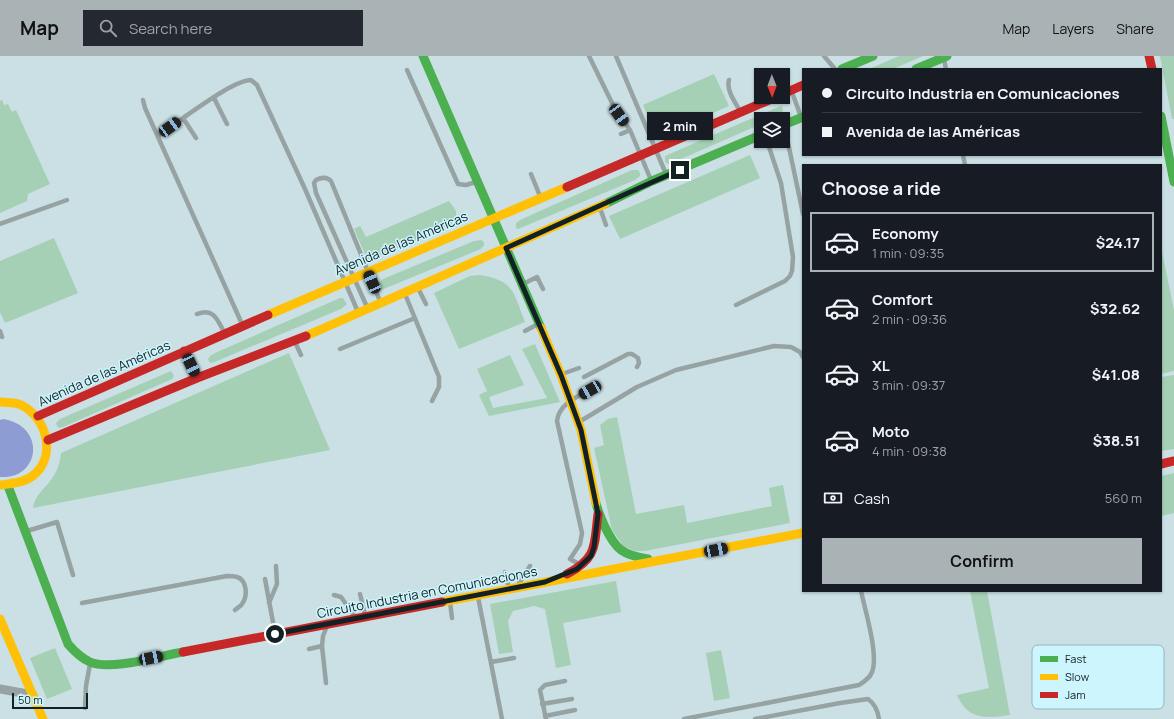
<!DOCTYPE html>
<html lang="en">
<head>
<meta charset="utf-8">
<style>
  body { margin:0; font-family:Manrope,sans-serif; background:#242831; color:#f1f3f6; height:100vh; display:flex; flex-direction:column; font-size:15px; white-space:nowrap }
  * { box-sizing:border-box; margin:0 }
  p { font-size:13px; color:#9ea1a6 }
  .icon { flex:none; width:22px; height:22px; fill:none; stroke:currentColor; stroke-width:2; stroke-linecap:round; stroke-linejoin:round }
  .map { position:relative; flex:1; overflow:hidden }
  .details { position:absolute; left:802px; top:108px; width:360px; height:428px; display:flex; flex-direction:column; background:#171b24; border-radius:0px; box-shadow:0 1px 3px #0004 }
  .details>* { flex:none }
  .hud { position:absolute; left:802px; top:12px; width:360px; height:88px; border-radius:0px; box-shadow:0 1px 3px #0004; display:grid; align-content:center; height:88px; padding:0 20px; background:#171b24 }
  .needle { width:26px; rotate:179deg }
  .buttons { position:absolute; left:754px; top:12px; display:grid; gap:8px }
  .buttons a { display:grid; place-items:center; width:36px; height:36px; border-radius:0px; background:#171b24; box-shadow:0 1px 3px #0004; font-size:20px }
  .scale { position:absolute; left:12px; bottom:10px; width:76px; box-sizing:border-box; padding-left:4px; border:2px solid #122124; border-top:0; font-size:11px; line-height:14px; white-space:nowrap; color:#122124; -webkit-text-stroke:3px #cdf5fd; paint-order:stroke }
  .end { position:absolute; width:18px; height:18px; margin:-9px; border:5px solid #122124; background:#fff; box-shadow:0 0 0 2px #fff }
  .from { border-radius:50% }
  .bubble { position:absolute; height:28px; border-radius:0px; background:#171b24; box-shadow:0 1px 3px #0004; font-size:13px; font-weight:700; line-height:28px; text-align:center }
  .car { position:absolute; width:12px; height:24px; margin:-12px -6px; border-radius:5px; box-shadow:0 0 3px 1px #0007; background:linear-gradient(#222 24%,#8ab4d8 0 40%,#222 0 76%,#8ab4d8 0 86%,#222 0) }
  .hud b { display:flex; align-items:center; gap:14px; height:38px; font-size:15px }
  .hud b+b { border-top:1px solid #363941 }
  .hud i { width:10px; height:10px; background:#f1f3f6 }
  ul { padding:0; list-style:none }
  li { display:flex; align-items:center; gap:12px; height:60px; margin:0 8px 6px; padding:0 12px; border:2px solid transparent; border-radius:0px }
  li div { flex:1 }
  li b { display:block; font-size:15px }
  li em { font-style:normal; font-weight:700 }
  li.active { border-color:#a9b3b6 }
  li>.icon { width:36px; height:36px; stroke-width:1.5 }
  h2 { padding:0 20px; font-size:18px; line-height:48px }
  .pay { display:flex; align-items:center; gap:10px; height:44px; padding:0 20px; font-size:15px }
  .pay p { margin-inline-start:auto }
  .cta { display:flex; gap:8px; margin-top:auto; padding:8px 20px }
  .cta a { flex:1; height:46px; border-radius:0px; background:#a9b3b6; color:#111; font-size:16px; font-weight:700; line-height:46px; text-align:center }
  header { display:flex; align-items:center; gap:24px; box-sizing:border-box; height:56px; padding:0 20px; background:#a9b3b6; color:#111 }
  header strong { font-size:19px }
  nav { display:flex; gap:22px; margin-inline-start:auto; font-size:14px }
  .search { width:280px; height:36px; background:#242831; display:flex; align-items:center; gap:10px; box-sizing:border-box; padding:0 14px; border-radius:0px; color:#9ea1a6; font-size:15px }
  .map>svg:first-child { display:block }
  .green { fill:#a5d0b5 }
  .water { fill:#8d9cd2 }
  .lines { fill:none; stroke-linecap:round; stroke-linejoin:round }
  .lane { stroke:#97a2a2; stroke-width:4.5 }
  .street { stroke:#97a2a2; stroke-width:9 }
  .fast { stroke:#4caf50; stroke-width:9 }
  .slow { stroke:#ffc107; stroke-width:9 }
  .jam { stroke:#c62828; stroke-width:9 }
  .route { stroke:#122124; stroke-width:5 }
  .labels { text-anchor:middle; stroke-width:3; stroke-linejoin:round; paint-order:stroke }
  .street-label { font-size:13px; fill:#122124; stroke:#cdf5fd }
  .key { fill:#cdf5fd; stroke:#95b5bc; stroke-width:1 }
  .key-label { font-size:11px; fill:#122124 }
</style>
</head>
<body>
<header>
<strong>Map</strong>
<div class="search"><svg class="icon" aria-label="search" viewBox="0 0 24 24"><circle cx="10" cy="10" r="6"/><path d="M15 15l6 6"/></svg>Search here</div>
<nav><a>Map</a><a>Layers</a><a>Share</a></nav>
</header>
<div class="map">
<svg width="1174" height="663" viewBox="0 0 1174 663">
  <rect width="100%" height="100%" fill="#cae0e4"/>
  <!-- green -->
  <path class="green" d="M899 0H923L893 13H869Z
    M1160 0H1174V63H1172Z
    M714 18 729 50 657 81 643 49Z
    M2 44 4 49 8 48 12 56 16 54 50 128 28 138 27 145 0 157V45Z
    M782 50 783 54C780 64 770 63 761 63V68L672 107 668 108 665 106V100L778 51Z
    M750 99 760 122 620 183 609 160Z
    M632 114H638L640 117V120L635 124 518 173 516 172V167L522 163Z
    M449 145 456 155V163L450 170 368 205 354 173 360 170 366 181Z
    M54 182 78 237 5 267 0 256V205Z
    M481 184 484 186V189L481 193 381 234H378L377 232 378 227 383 223 474 185Z
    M1161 191 1174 254V315L1161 318Z
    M480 219C515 225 513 236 525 266L459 293 434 237 470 220Z
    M340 242H343L347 248 341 253 212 307 209 306 208 303 210 300 215 297Z
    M535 288 560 346 489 360 479 339 487 335 477 313 510 299 524 329 489 341 493 352 547 342 522 293Z
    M289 297 330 394 33 452C34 439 46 432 53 421 58 414 60 405 61 397Z
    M171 315 174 320 172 323 63 371 59 372 57 370 56 367 60 363Z
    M1174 319V393L1161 395V321Z
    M617 361 636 458 684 449 687 467 772 450 769 432 783 429 790 467 645 495H635L624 491 612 474 594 392 604 389 600 369 608 363Z
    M1174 417V457L1161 460V420Z
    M616 525 621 556 563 567 571 609 556 612 545 553 534 550 513 555 508 565 513 596 499 598 490 548Z
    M970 535H987L1010 659C985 663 967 663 957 639L989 632Z
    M55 592 72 633 47 643 30 602Z
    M721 594 730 642 714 645 706 597Z"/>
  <!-- water -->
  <path class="water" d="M3 363C47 370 40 424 0 421V364Z"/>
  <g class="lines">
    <!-- lane -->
    <path class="lane" d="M589 0 615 53 630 74 651 124
      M616 0 666 118
      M824 0 835 13
      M944 3 946 13
      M407 14 458 128 466 129 476 126
      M729 24C726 34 735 46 740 55
      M792 36 801 61
      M214 42 227 68
      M143 44 145 52 242 268
      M783 72 787 82 803 158
      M621 78 630 74
      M158 80 183 62
      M196 82 183 62C198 52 235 24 251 24L257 29 305 133 358 256
      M963 99 965 109
      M531 118 540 140
      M600 152 606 169
      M0 168 67 144
      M523 228 537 221 543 233
      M418 232 426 248
      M405 238 439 321V331L432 345
      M736 249 785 225 790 220 792 215 793 201 781 127 767 85
      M367 251 316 137 314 127 316 124C322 121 327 121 331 125L380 245
      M197 258C214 252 217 263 224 276
      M0 275 2 281
      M525 275 538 268
      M295 286 301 299
      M340 293 415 262
      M562 318 579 312
      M584 321 628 298H632L638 302 639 307 637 311
      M579 366 637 331 676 314 774 290 791 291 800 296 803 301
      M27 475 57 466 73 519
      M581 509 570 503 580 488 582 477 557 365C559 348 577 341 590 334
      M505 516 509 532
      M265 523 275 577
      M518 529 530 510
      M360 538 365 559
      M334 539 341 541 356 562
      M478 541 502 663
      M450 546 452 562
      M82 547 227 520C230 520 234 520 237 521 247 524 248 540 242 548 241 550 237 552 235 554
      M269 547 277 528 276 510
      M322 590 326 627
      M309 593 322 590 323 580 327 570
      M491 606 514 602
      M542 648 572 643
      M85 652 86 630 90 608
      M545 660 575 654
      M546 663 540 634 545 629 565 625
      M684 663 859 629C865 625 870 622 872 616 879 599 865 554 861 535
      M755 663 840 647 868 643C875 648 878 655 879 663"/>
    <!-- street -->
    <path class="street" d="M0 633 33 639"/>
    <!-- fast -->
    <path class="fast" d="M423 0 541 272
      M842 13 873 0
      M916 13 947 0
      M1161 60 1174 126
      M783 69 803 61
      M605 148 652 125 761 79
      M8 430 68 588C74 595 81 602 90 606 111 615 159 600 183 596
      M596 447C598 456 601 462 605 471 616 494 623 499 648 503"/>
    <!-- slow -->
    <path class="slow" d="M268 259 567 131
      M541 272 561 319 581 374 596 447
      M306 280 605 148
      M0 346C7 347 16 346 21 349 46 361 56 397 36 417 26 427 13 427 1 429
      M442 546 803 477
      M0 563 43 663"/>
    <!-- jam -->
    <path class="jam" d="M1149 0 1152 13
      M783 38 803 29
      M567 131 776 41
      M184 295 197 322
      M38 360 268 259
      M48 384 197 322 306 280
      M1161 408 1174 405
      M567 518C598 502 594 489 598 458
      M183 596 442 546"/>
  </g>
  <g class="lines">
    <!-- route -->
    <path class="route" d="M275 578 545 526 577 513 591 500 594 491 598 458 581 374 561 319 506 192C565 166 622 139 680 114"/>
  </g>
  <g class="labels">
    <!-- street labels -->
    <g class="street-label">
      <text transform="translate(401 187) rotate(-23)" y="5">Avenida de las Américas</text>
      <text transform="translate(104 317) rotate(-24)" y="5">Avenida de las Américas</text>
      <text transform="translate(427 536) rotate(-11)" y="5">Circuito Industria en Comunicaciones</text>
    </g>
  </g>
  <!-- legend -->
  <rect x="1032" y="589" width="132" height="64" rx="6" class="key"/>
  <rect x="1040" y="600" width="18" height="6" fill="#4caf50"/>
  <rect x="1040" y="618" width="18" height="6" fill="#ffc107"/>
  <rect x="1040" y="636" width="18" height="6" fill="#c62828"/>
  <g class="key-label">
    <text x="1065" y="607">Fast</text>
    <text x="1065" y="625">Slow</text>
    <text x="1065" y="643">Jam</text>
  </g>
</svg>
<div class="buttons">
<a><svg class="needle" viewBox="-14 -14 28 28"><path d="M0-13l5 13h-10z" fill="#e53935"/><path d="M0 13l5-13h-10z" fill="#9ea1a6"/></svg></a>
<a><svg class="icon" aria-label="layers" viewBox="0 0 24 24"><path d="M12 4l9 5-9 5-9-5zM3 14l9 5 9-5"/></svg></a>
</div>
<div class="scale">50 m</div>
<i class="end from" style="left:275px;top:578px"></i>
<i class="end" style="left:680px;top:114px"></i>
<div class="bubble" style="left:647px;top:56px;width:66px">2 min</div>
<i class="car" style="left:619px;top:59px;rotate:144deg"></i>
<i class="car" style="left:170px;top:71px;rotate:54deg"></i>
<i class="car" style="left:372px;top:226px;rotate:336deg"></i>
<i class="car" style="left:191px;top:309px;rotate:155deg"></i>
<i class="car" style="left:590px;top:334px;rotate:240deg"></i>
<i class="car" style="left:716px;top:494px;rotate:79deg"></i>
<i class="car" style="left:151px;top:602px;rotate:79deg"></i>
<div class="hud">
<b><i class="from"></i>Circuito Industria en Comunicaciones</b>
<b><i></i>Avenida de las Américas</b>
</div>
<section class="details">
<h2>Choose a ride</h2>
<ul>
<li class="active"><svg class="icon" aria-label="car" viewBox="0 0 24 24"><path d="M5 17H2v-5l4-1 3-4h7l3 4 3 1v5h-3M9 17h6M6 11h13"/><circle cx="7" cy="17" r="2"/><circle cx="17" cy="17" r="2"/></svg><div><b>Economy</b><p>1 min · 09:35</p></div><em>$24.17</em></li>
<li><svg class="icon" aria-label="car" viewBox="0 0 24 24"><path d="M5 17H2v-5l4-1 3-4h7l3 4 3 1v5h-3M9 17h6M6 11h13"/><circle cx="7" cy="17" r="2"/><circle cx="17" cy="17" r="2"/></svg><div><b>Comfort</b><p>2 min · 09:36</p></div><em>$32.62</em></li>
<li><svg class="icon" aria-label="car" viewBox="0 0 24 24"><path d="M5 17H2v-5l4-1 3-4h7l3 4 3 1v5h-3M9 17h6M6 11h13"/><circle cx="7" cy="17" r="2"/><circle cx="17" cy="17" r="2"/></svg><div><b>XL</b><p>3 min · 09:37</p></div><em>$41.08</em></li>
<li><svg class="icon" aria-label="car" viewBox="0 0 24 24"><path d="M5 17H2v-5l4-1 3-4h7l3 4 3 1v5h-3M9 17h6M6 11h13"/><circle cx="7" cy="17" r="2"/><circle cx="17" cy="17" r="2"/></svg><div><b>Moto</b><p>4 min · 09:38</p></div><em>$38.51</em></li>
</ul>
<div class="pay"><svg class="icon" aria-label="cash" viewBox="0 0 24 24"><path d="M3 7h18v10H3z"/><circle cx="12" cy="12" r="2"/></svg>Cash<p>560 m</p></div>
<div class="cta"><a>Confirm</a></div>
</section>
</div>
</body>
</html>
